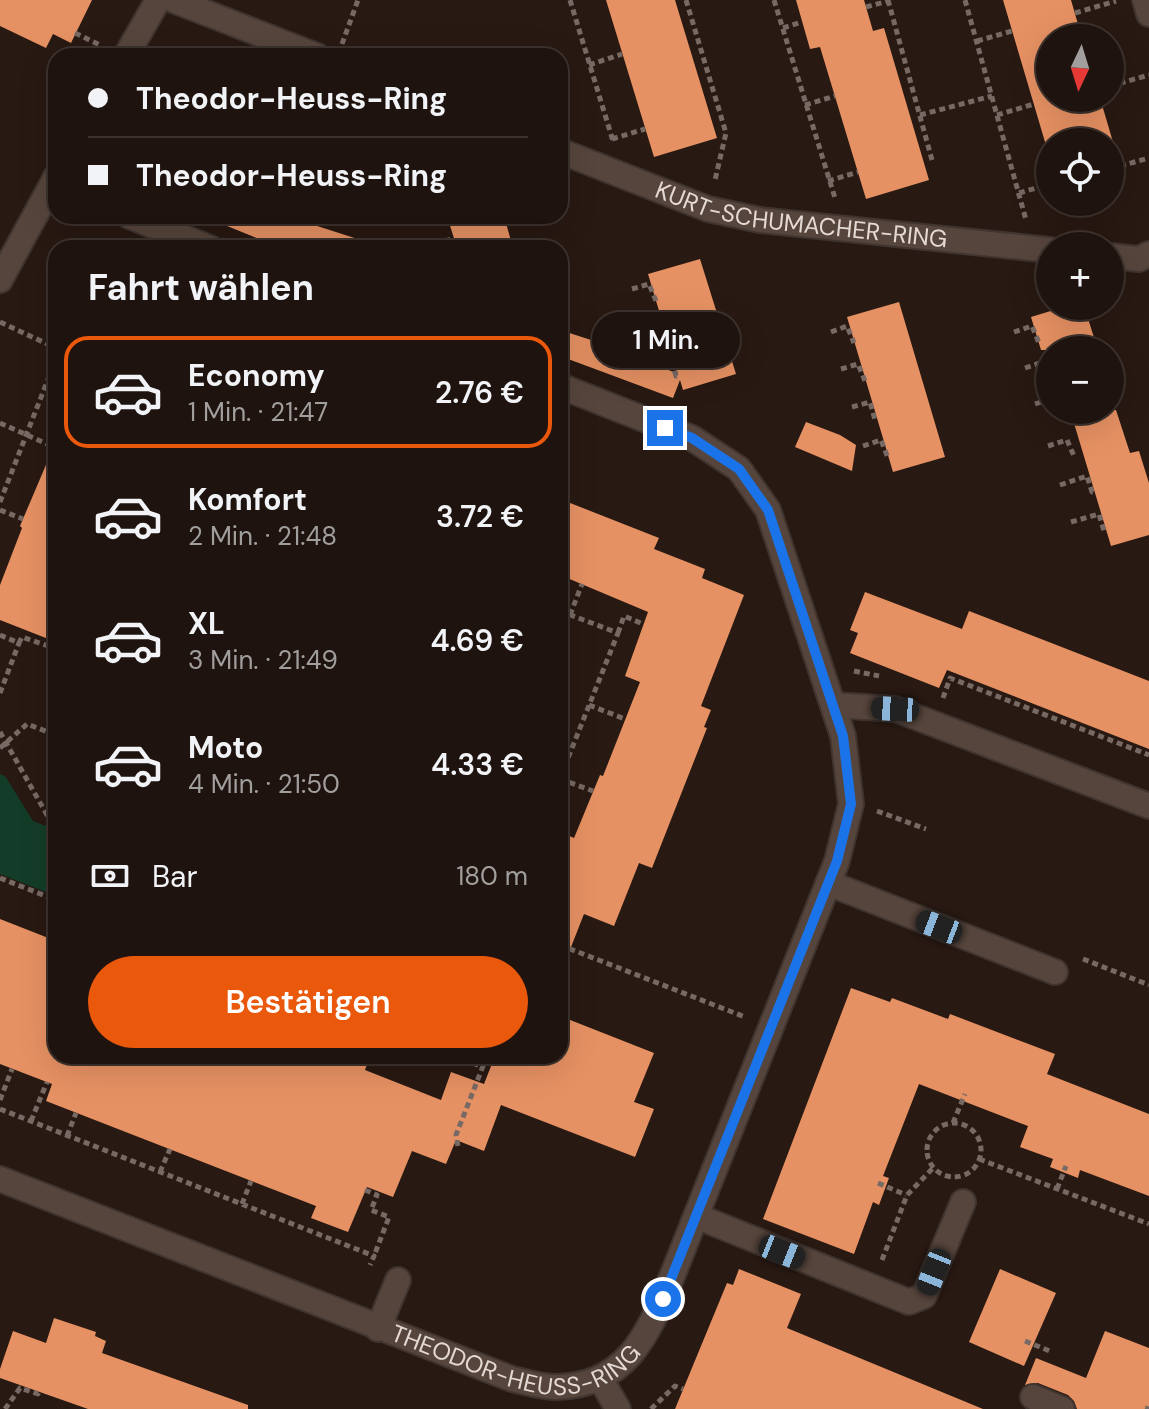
<!DOCTYPE html>
<html lang="de">
<head>
<meta charset="utf-8">
<style>
  body { margin:0; font-family:"DM Sans",sans-serif; background:#261c17; color:#f1f3f6; height:100vh; display:flex; flex-direction:column; font-size:30px; white-space:nowrap }
  * { box-sizing:border-box; margin:0 }
  p { font-size:26px; color:#a19e9e }
  .icon { flex:none; width:44px; height:44px; fill:none; stroke:currentColor; stroke-width:2; stroke-linecap:round; stroke-linejoin:round }
  .map { position:relative; flex:1; overflow:hidden }
  .sheet { position:absolute; left:48px; top:240px; width:520px; height:824px; display:flex; flex-direction:column; background:#1e130e; border-radius:24px; box-shadow:0 8px 32px #0002,0 0 0 2px #3c322e }
  .sheet>* { flex:none }
  .banner { position:absolute; left:48px; top:48px; width:520px; height:176px; border-radius:24px; box-shadow:0 8px 32px #0002,0 0 0 2px #3c322e; display:grid; align-content:center; height:176px; padding:0 40px; background:#1e130e }
  .needle { width:52px; rotate:184deg }
  .buttons { position:absolute; left:1036px; top:24px; display:grid; gap:16px }
  .buttons a { display:grid; place-items:center; width:88px; height:88px; border-radius:50%; background:#1e130e; box-shadow:0 8px 32px #0002,0 0 0 2px #3c322e; font-size:40px }
  .end { position:absolute; width:36px; height:36px; margin:-18px; border:10px solid #1a73e8; background:#fff; box-shadow:0 0 0 4px #fff }
  .from { border-radius:50% }
  .bubble { position:absolute; height:56px; border-radius:28px; background:#1e130e; box-shadow:0 8px 32px #0002,0 0 0 2px #3c322e; font-size:26px; font-weight:600; line-height:56px; text-align:center }
  .car { position:absolute; width:24px; height:48px; margin:-24px -12px; border-radius:10px; box-shadow:0 0 6px 2px #0007; background:linear-gradient(#222 24%,#8ab4d8 0 40%,#222 0 76%,#8ab4d8 0 86%,#222 0) }
  .banner b { display:flex; align-items:center; gap:28px; height:76px; font-size:30px }
  .banner b+b { border-top:2px solid #3c322e }
  .banner i { width:20px; height:20px; background:#f1f3f6 }
  ul { padding:0; list-style:none }
  li { display:flex; align-items:center; gap:24px; height:112px; margin:0 16px 12px; padding:0 24px; border:4px solid transparent; border-radius:24px }
  li div { flex:1 }
  li b { display:block; font-size:30px }
  li em { font-style:normal; font-weight:600 }
  li.selected { border-color:#ea580c }
  li>.icon { width:72px; height:72px; stroke-width:1.5 }
  h2 { padding:0 40px; font-size:36px; line-height:96px }
  .pay { display:flex; align-items:center; gap:20px; height:88px; padding:0 40px; font-size:30px }
  .pay p { margin-inline-start:auto }
  .primary-button { display:flex; gap:16px; margin-top:auto; padding:16px 40px }
  .primary-button a { flex:1; height:92px; border-radius:48px; background:#ea580c; color:#fff; font-size:32px; font-weight:600; line-height:92px; text-align:center }
  .map>svg:first-child { display:block }
  .green { fill:#143d29 }
  .building { fill:#e69163 }
  .lines { fill:none; stroke-linecap:round; stroke-linejoin:round }
  .minor-casing { stroke:#3f342f; stroke-width:28 }
  .path { stroke:#776963; stroke-width:5; stroke-dasharray:6 4; stroke-linecap:butt }
  .minor { stroke:#56453c; stroke-width:24 }
  .route { stroke:#1a73e8; stroke-width:10 }
  .labels { text-anchor:middle; stroke-width:8; stroke-linejoin:round; paint-order:stroke }
  .street-label { font-size:24px; fill:#e4d9d4; stroke:#1e1009 }
</style>
</head>
<body>
<div class="map">
<svg width="1149" height="1409" viewBox="0 0 1149 1409">
  <rect width="100%" height="100%" fill="#281912"/>
  <!-- green -->
  <path class="green" d="M0 774 5 776 33 821 56 830V896L0 874Z"/>
  <!-- building -->
  <path class="building" d="M0 0H92L71 43 53 34 46 48 0 26Z
    M606 0H675L717 138 654 157Z
    M796 0H864L873 31 884 28 929 180 866 199 820 47 810 49Z
    M1003 0H1071L1082 38H1050V98H1100L1113 142H1045Z
    M286 216 367 242 366 248H281L205 217Z
    M447 216H504L513 248H457Z
    M700 259 736 374 683 390 680 380 673 398 560 356V330L616 348 678 374 648 274Z
    M899 302 945 457 893 472 847 317Z
    M1067 306H1084L1098 350H1041L1031 317Z
    M1070 410H1116L1130 453 1139 451 1149 483V535L1111 546Z
    M806 422 840 435 856 445 852 471 795 447Z
    M54 446 56 447V642L0 620V585L22 528 20 526Z
    M560 499 659 538 654 549 705 569 702 578 744 595 701 706 711 710 704 727 707 728 652 868 639 863 614 926 584 914 562 970 560 832 574 838 600 775 603 776 640 682 625 676 648 612 560 575Z
    M865 592 962 629 969 611 1149 681V749L947 670 939 688 850 653 858 633 850 630Z
    M0 919 56 941V1056H370L365 1070 441 1100 451 1072 484 1084 495 1056H560V1016L654 1053 634 1102 654 1109 635 1157 501 1105 484 1151 456 1140 446 1164 412 1151 393 1197 367 1187 348 1232 311 1218 316 1206 46 1101 52 1084 0 1064Z
    M851 988 890 1002 892 998 948 1019 950 1014 1055 1054 1047 1074 1149 1114V1196L1080 1170 1078 1178 1050 1167 1053 1159 1020 1147 1028 1126 919 1084 883 1176 889 1178 879 1205 873 1202 854 1254 763 1219Z
    M739 1269 801 1294 787 1328 983 1409H675L727 1283 733 1285Z
    M1000 1269 1056 1293 1024 1366 969 1342Z
    M54 1318 96 1332 95 1336 106 1341 102 1353 248 1405V1409H88L0 1378V1369L13 1331 46 1343Z
    M1105 1331 1149 1348V1409H1077L1074 1401 1068 1395 1038 1383 1025 1385 1036 1358 1086 1378Z"/>
  <g class="lines">
    <!-- minor casing -->
    <g class="minor-casing">
      <g id="minor">
        <path d="M173 0 317 56"/>
        <path d="M1145 0 1149 14"/>
        <path d="M126 56 158 0"/>
        <path id="s1" d="M560 151 708 209 760 220 1050 250"/>
        <path d="M129 216 210 248"/>
        <path d="M1110 256 1139 259 1149 254"/>
        <path d="M0 280 56 177"/>
        <path d="M833 705 895 709 1149 806"/>
        <path d="M828 883 1055 972"/>
        <path id="s2" d="M0 1179 512 1379C526 1382 541 1387 556 1387 629 1386 649 1331 673 1274L837 861 851 804 843 736 768 510 739 469 692 438 560 386"/>
        <path d="M696 1216 909 1302 924 1296 963 1202"/>
        <path d="M378 1329 398 1280"/>
        <path d="M600 1378 618 1409"/>
        <path d="M1033 1397 1062 1409"/>
      </g>
    </g>
    <!-- path -->
    <path class="path" d="M570 0 613 141
      M686 0 726 133 715 180
      M774 0 835 198
      M888 0 932 160
      M965 0 1026 220
      M866 7 888 1
      M1075 13 1116 1
      M783 28 802 22
      M75 33 100 45
      M977 41 1012 31
      M342 44 358 0
      M589 65 622 54
      M1110 86 1149 75
      M805 105 835 96
      M920 115 992 96
      M997 115 1034 104
      M612 139 645 129
      M1120 166 1149 158
      M828 181 858 172
      M1019 193 1050 184
      M445 216 446 219 448 218
      M435 244 452 239 455 248
      M632 289 649 284 656 301
      M0 322 56 348
      M643 327 660 322 665 338H667
      M831 332 847 326 854 343
      M1014 332 1032 326 1039 343
      M654 364 671 359 676 376 678 375
      M1025 368 1043 362 1050 381
      M841 369 858 364 865 381
      M1035 404 1050 399
      M852 407 870 402 875 420H877
      M1058 410 1062 418
      M0 423 54 447
      M863 446 881 440 888 458
      M1048 446 1067 440 1074 456
      M1060 485 1087 476 1092 492H1095
      M0 502 56 359
      M0 510 23 519
      M1071 522 1099 514 1104 531 1106 530
      M560 611 618 633 560 778
      M570 615 582 584
      M618 633 624 616 643 624
      M0 635 19 643 22 637 48 646
      M854 671 879 676
      M0 693 19 643
      M943 698 950 678 1149 755
      M589 705 625 719
      M0 732 47 815 56 819
      M0 748 27 724 56 735
      M560 779 593 791
      M877 811 926 829
      M0 878 56 900
      M560 945 745 1017
      M1083 959 1149 985
      M454 1056 483 1067
      M0 1100 12 1069
      M0 1109 374 1256 370 1265
      M31 1121 47 1082
      M953 1123 965 1094
      M927 1150a27 27 0 1 1 54 0a27 27 0 1 1-54 0Z
      M67 1136 76 1113
      M458 1146 456 1135 487 1056
      M979 1159 1149 1224
      M160 1172 170 1149
      M878 1183 906 1195
      M1057 1189 1066 1166
      M365 1190 377 1195 371 1210 389 1217 374 1256
      M242 1204 251 1181
      M882 1260 907 1195 933 1168
      M1025 1341 1052 1352
      M1145 1408 1149 1409
      M5 1409 20 1388 38 1394 39 1392
      M651 1409 675 1386 683 1389"/>
    <!-- minor -->
    <use href="#minor" class="minor"/>
  </g>
  <g class="lines">
    <!-- route -->
    <path class="route" d="M663 1299 837 861 851 804 843 736 768 510 739 469 692 438 665 428"/>
  </g>
  <g class="labels">
    <!-- street labels -->
    <g class="street-label">
      <text dy="8" stroke="none"><textPath href="#s1" startOffset="252">KURT-SCHUMACHER-RING</textPath></text>
      <text dy="8" stroke="none"><textPath href="#s2" startOffset="554">THEODOR-HEUSS-RING</textPath></text>
    </g>
  </g>
</svg>
<div class="buttons">
<a><svg class="needle" viewBox="-14 -14 28 28"><path d="M0-13l5 13h-10z" fill="#e53935"/><path d="M0 13l5-13h-10z" fill="#a19e9e"/></svg></a>
<a><svg class="icon" aria-label="locate" viewBox="0 0 24 24"><circle cx="12" cy="12" r="6"/><path d="M12 2v4M12 18v4M2 12h4M18 12h4"/></svg></a>
<a>+</a>
<a>−</a>
</div>
<i class="end from" style="left:663px;top:1299px"></i>
<i class="end" style="left:665px;top:428px"></i>
<div class="bubble" style="left:592px;top:312px;width:148px">1 Min.</div>
<i class="car" style="left:895px;top:709px;rotate:273deg"></i>
<i class="car" style="left:939px;top:927px;rotate:291deg"></i>
<i class="car" style="left:782px;top:1252px;rotate:112deg"></i>
<i class="car" style="left:934px;top:1272px;rotate:202deg"></i>
<div class="banner">
<b><i class="from"></i>Theodor-Heuss-Ring</b>
<b><i></i>Theodor-Heuss-Ring</b>
</div>
<section class="sheet">
<h2>Fahrt wählen</h2>
<ul>
<li class="selected"><svg class="icon" aria-label="car" viewBox="0 0 24 24"><path d="M5 17H2v-5l4-1 3-4h7l3 4 3 1v5h-3M9 17h6M6 11h13"/><circle cx="7" cy="17" r="2"/><circle cx="17" cy="17" r="2"/></svg><div><b>Economy</b><p>1 Min. · 21:47</p></div><em>2.76 €</em></li>
<li><svg class="icon" aria-label="car" viewBox="0 0 24 24"><path d="M5 17H2v-5l4-1 3-4h7l3 4 3 1v5h-3M9 17h6M6 11h13"/><circle cx="7" cy="17" r="2"/><circle cx="17" cy="17" r="2"/></svg><div><b>Komfort</b><p>2 Min. · 21:48</p></div><em>3.72 €</em></li>
<li><svg class="icon" aria-label="car" viewBox="0 0 24 24"><path d="M5 17H2v-5l4-1 3-4h7l3 4 3 1v5h-3M9 17h6M6 11h13"/><circle cx="7" cy="17" r="2"/><circle cx="17" cy="17" r="2"/></svg><div><b>XL</b><p>3 Min. · 21:49</p></div><em>4.69 €</em></li>
<li><svg class="icon" aria-label="car" viewBox="0 0 24 24"><path d="M5 17H2v-5l4-1 3-4h7l3 4 3 1v5h-3M9 17h6M6 11h13"/><circle cx="7" cy="17" r="2"/><circle cx="17" cy="17" r="2"/></svg><div><b>Moto</b><p>4 Min. · 21:50</p></div><em>4.33 €</em></li>
</ul>
<div class="pay"><svg class="icon" aria-label="cash" viewBox="0 0 24 24"><path d="M3 7h18v10H3z"/><circle cx="12" cy="12" r="2"/></svg>Bar<p>180 m</p></div>
<div class="primary-button"><a>Bestätigen</a></div>
</section>
</div>
</body>
</html>
